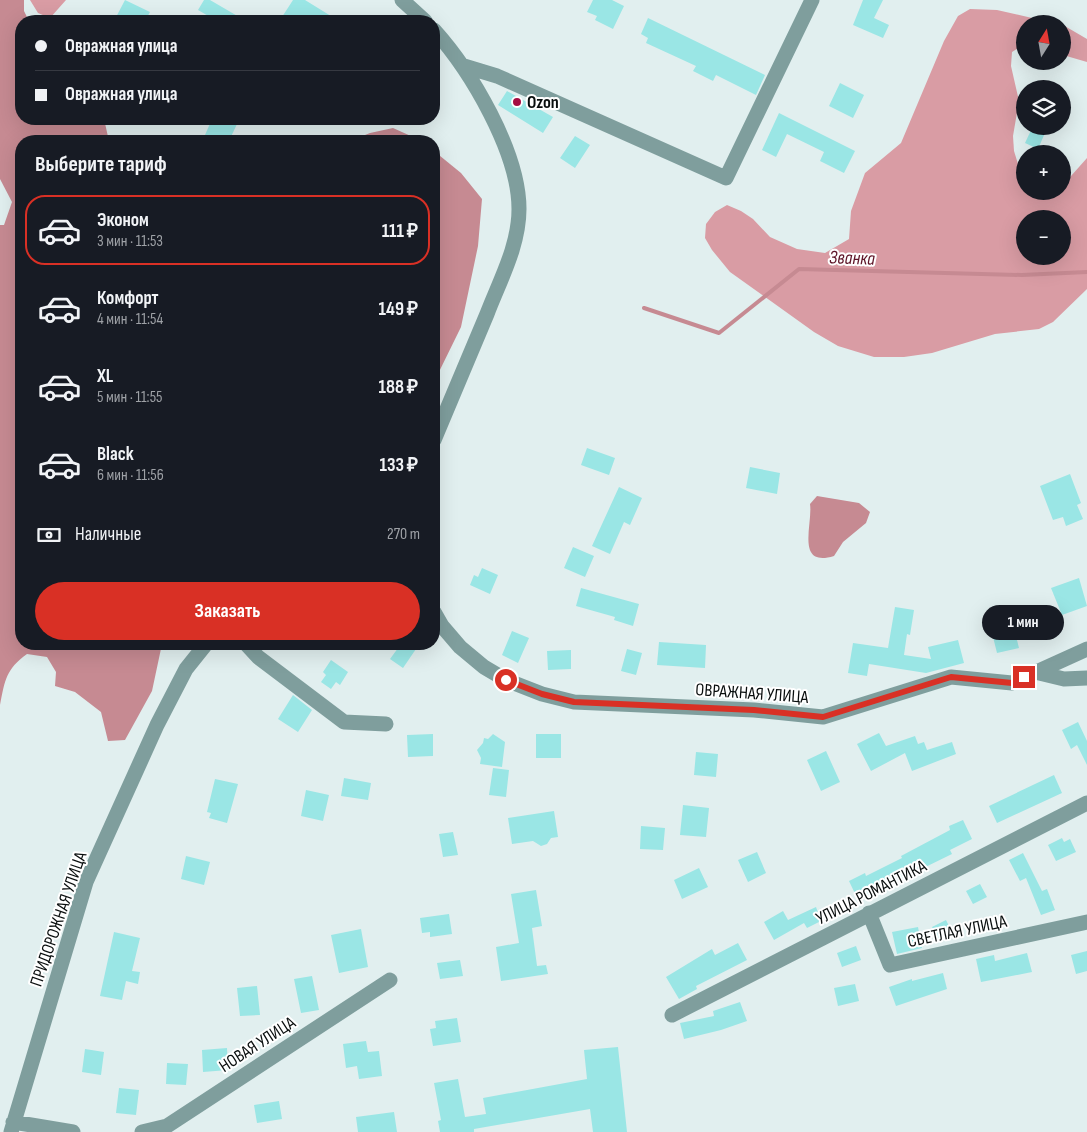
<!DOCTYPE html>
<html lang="ru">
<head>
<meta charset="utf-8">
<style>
  body { margin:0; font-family:"Sofia Sans Condensed",sans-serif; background:#20242c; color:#f1f3f6; height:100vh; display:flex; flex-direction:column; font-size:19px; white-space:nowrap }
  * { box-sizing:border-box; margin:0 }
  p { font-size:16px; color:#9ea1a6 }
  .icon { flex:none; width:28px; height:28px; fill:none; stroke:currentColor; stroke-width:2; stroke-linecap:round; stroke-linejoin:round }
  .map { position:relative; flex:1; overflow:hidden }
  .sheet { position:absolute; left:15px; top:135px; width:425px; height:515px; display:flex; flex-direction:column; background:#171b24; border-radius:20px; box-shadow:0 5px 20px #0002 }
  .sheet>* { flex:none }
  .guide { position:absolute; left:15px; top:15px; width:425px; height:110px; border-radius:20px; box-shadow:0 5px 20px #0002; display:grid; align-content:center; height:110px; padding:0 20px; background:#171b24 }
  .needle { width:32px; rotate:11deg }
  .buttons { position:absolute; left:1016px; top:15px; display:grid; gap:10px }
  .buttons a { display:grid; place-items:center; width:55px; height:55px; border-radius:50%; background:#171b24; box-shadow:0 5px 20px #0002; font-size:25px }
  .end { position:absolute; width:22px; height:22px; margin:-11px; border:6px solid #d93025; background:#fff; box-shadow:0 0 0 2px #fff }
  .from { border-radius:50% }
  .bubble { position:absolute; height:35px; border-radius:18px; background:#171b24; box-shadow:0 5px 20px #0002; font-size:16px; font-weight:700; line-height:35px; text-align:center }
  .guide b { display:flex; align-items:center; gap:18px; height:48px; font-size:19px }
  .guide b+b { border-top:1px solid #363941 }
  .guide i { width:12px; height:12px; background:#f1f3f6 }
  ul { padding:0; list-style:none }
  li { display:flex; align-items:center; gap:15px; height:70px; margin:0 10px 8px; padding:0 10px; border:2px solid transparent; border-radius:20px }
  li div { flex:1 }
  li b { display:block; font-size:19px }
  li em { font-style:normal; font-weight:700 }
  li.on { border-color:#d93025 }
  li>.icon { width:45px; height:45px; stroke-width:1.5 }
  h2 { padding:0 20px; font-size:22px; line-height:60px }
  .pay { display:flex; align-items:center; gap:12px; height:55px; padding:0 20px; font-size:19px }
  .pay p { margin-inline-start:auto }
  .action { display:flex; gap:10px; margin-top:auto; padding:10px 20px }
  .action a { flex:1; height:58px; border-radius:30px; background:#d93025; color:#fff; font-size:20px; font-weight:700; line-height:58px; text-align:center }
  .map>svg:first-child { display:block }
  .forest { fill:#d99ca4; fill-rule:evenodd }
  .water { fill:#c68a92 }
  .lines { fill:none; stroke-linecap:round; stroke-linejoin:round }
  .stream { stroke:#c68a92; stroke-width:4 }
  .building { fill:#9ae6e5 }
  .minor { stroke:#7f9e9d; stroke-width:15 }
  .route { stroke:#d93025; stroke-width:6 }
  .poi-dot { fill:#a50c42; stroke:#fff; stroke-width:2 }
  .labels { text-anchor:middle; stroke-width:4; stroke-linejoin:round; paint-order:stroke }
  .poi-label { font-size:18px; font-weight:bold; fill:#080d0d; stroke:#fff; text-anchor:start }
  .street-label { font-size:18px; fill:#080d0d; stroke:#fff }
  .water-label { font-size:19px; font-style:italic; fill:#5e1528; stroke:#fff }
</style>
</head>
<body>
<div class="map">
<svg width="1087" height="1132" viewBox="0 0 1087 1132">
  <rect width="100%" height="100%" fill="#e1efef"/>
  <!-- forest -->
  <path class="forest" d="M30 0H66L50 18 38 13Z
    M970 9 997 10 1058 24H1025V44L1012 52 1011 66 1019 101 1013 136 1014 151 1022 177 1025 179V191H1062L1063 185 1087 158V289L1053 322 1039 329 995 334 932 353 904 357H874L838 346 814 332 730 272 712 250 705 238 706 224 715 212 727 205 741 211 753 219 770 237 797 249 825 253 849 239 851 211 865 173 901 143 944 41 958 16ZM1025 219H1062V256H1025Z
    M1063 25 1087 39V62L1063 55Z"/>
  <!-- water -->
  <path class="water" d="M0 0H24V11L29 21H21V119H104L109 141H21V644H162L152 691 125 740 108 741 101 712 75 692 55 686 56 672 47 657 27 654C6 669 5 680 0 705V225H4L12 202 0 179Z
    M393 128 422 141H350L370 133Z
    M434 151 461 173 482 199 478 246 461 327 434 382Z
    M817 496 859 503 870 512 866 523 843 542 834 556C795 568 813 524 810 504Z"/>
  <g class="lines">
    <!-- stream -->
    <path class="stream" d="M644 308 719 333 799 269 1022 275 1087 272"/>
  </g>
  <!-- building -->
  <path class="building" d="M125 0 150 12 145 21H114Z
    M204 0H210L246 21H217L198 10Z
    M293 0H305L339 21H289L282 17Z
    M593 0H612L624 6 613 29 595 20 597 16 587 12Z
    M863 0H883L874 18 889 25 883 38 853 25Z
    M648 18 765 75 756 95 716 75 713 81 693 71 696 66 646 43 648 38 641 34Z
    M840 83 864 95 853 118 829 106Z
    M507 91 553 117 543 133 498 105Z
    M779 113 855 151 844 173 820 161 824 152 787 134 776 157 762 150Z
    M212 119H226L237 124 229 141H218L205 135Z
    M1033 126H1048L1038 149 1025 143Z
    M575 136 590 145 575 168 560 158Z
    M587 448 615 458 609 475 581 465Z
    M750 467 780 473 777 494 746 488Z
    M1070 474 1081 503 1077 505 1083 519 1066 526 1063 517 1053 520 1040 486Z
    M619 487 642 498 630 525 624 522 610 554 592 546Z
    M573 547 594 556 585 577 564 568Z
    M482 568 498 575 490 594 470 585 474 575 478 577Z
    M1079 578 1087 606 1062 615 1051 588Z
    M581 588 639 604 633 626 614 620 615 617 576 606Z
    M895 607 914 610 910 635 907 634 904 655 931 659 928 647 958 640 964 663 926 673 869 664 867 676 848 673 853 643 888 648Z
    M1013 624 1019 648 997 653 991 629Z
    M512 631 529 638 518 663 502 655Z
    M659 642 706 645 705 668 657 665Z
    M401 644H409L416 649 403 668 390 659Z
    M627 649 642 653 636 675 621 671Z
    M571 650V669L548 670 547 651Z
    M331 660 348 672 340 685 336 682 331 689 321 682 326 675 323 672Z
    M293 695 312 710 298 732 278 719Z
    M1078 722 1087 741V765L1077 745 1071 749 1062 730Z
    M879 733 886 746 915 736 918 744 924 742 927 750 952 742 956 754 912 771 905 753 871 771 857 744Z
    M433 734V756L408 757 407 735Z
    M493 734 505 742 502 767 480 764 481 758 477 750 483 743 484 738 488 739Z
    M536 734H561V758H536Z
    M826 751 840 782 821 791 807 760Z
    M696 752 718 754 716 777 694 775Z
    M493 768 509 770 506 797 489 795Z
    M1054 775 1062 793 997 823 989 806Z
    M344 778 371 783 368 800 341 796Z
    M215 779 238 784 227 823 209 818 211 813 207 812Z
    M306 790 329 795 323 821 301 816Z
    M683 805 709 808 706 837 680 835Z
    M554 811 558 837 551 838 547 844 541 846 533 841 512 844 508 818Z
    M963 820 972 839 950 850 952 854 858 900 849 881 865 873 866 876 902 858 901 856 950 830 949 826Z
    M641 826 665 828 663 850 640 849Z
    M453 832 458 855 443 857 439 834Z
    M1062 838 1064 842 1070 839 1076 852 1056 861 1048 845Z
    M757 852 766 873 748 882 738 860Z
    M1023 853 1042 891 1047 889 1055 910 1041 915 1026 878 1020 881 1009 860Z
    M186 856 210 862 204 885 181 879Z
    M699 868 708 887 682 899 674 880Z
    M980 884 987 897 973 904 966 891Z
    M536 890 542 926 532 928 537 966 546 965 548 974 501 981 496 947 519 943 511 894Z
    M816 907 821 921 807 928 804 923 774 940 764 922 783 911 788 920Z
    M449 914 452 934 430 937V932L422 933 420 918Z
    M946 920 953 934 939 940 932 927Z
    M918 927 922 948 897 954 892 932Z
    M361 929 368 967 339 973 331 935Z
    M114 932 140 938 132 971 140 972 138 984 126 981 122 1000 100 996Z
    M738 943 747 960 696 986 697 989 679 999 666 977 712 949 715 955Z
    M856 946 861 960 842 967 837 953Z
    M1087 951V971L1076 974 1071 955Z
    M1027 953 1032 972 981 982 976 959 994 955 995 961Z
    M460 960 463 976 440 979 437 963Z
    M943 973 947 989 896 1006 889 987 912 979V981Z
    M312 976 319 1010 301 1013 294 979Z
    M855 984 859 1001 838 1006 834 988Z
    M257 986 260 1015 240 1016 237 988Z
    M740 1002 747 1021 721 1030 684 1039 680 1023 714 1016 713 1011Z
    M457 1018 461 1042 433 1046 430 1029 436 1028 435 1021Z
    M366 1041 368 1052 379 1051 382 1076 359 1079 357 1066 346 1068 343 1044Z
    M618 1047 627 1132H593L590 1109 474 1129V1132H440L438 1121 441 1120 434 1083 458 1079 465 1117 486 1114 483 1098 587 1079 584 1050Z
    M227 1048 228 1070 203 1072 202 1050Z
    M85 1049 104 1052 101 1075 82 1072Z
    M167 1063 188 1064 186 1085 166 1084Z
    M119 1088 139 1090 136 1115 116 1113Z
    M279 1101 282 1119 257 1123 254 1105Z
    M394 1112 397 1132H358L356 1117Z"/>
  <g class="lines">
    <!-- minor -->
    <path class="minor" d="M402 0 425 21
      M434 30C471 71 519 152 519 209 519 246 500 280 487 314 469 356 452 398 434 440
      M464 66 497 76 726 178 812 0
      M434 612 442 626 460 647 484 667 506 680 542 694 574 702 754 710 823 717 951 677 1012 683 1087 649
      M246 644 258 657 344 722 386 724
      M1035 672 1064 679 1087 678
      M869 913 890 965 1087 922
      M672 1015 1087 803
      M13 1122 73 1132
      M11 1132 86 882 157 725 186 669 206 644
      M142 1132 167 1126 390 980"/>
  </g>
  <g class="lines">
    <!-- route -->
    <path class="route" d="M506 680 542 694 574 702 754 710 823 717 951 677 1012 683 1024 677"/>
  </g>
  <!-- markers -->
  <circle class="poi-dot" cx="517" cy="102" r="5"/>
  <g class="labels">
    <!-- poi labels -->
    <g class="poi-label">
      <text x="527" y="108">Ozon</text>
    </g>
    <!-- street labels -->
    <g class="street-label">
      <text transform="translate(752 693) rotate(4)" y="6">ОВРАЖНАЯ УЛИЦА</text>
      <text transform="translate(871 892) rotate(-27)" y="6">УЛИЦА РОМАНТИКА</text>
      <text transform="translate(58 919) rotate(-71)" y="6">ПРИДОРОЖНАЯ УЛИЦА</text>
      <text transform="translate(957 931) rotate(-12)" y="6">СВЕТЛАЯ УЛИЦА</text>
      <text transform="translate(257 1044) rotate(-33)" y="6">НОВАЯ УЛИЦА</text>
    </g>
    <!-- water labels -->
    <g class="water-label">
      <text transform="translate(852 257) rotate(2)" y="7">Званка</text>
    </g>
  </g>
</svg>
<div class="buttons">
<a><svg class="needle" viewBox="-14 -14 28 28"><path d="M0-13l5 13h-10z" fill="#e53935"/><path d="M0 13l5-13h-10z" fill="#9ea1a6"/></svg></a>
<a><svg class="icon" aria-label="layers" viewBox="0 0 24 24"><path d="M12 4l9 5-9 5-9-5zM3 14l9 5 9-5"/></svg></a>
<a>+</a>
<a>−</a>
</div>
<i class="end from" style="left:506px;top:680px"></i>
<i class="end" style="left:1024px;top:677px"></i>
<div class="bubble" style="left:982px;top:605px;width:82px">1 мин</div>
<div class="guide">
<b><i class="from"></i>Овражная улица</b>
<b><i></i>Овражная улица</b>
</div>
<section class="sheet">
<h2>Выберите тариф</h2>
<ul>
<li class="on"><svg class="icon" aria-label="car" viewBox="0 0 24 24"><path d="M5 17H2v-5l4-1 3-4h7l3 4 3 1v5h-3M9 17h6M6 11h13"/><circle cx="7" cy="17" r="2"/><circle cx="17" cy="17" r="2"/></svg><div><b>Эконом</b><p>3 мин · 11:53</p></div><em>111 ₽</em></li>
<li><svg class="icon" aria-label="car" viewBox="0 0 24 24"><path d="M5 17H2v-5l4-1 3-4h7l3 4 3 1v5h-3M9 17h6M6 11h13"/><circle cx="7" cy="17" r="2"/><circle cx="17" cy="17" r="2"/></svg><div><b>Комфорт</b><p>4 мин · 11:54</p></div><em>149 ₽</em></li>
<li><svg class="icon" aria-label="car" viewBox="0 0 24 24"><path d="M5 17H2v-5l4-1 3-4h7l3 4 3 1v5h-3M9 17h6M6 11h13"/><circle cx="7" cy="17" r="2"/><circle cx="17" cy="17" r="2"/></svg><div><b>XL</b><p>5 мин · 11:55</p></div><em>188 ₽</em></li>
<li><svg class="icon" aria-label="car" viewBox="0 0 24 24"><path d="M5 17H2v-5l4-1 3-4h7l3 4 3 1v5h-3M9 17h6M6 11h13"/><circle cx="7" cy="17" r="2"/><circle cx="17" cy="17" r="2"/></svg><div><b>Black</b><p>6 мин · 11:56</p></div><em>133 ₽</em></li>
</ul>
<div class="pay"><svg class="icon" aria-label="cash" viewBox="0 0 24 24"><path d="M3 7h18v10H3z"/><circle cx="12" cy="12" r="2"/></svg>Наличные<p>270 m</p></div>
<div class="action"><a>Заказать</a></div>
</section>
</div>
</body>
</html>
